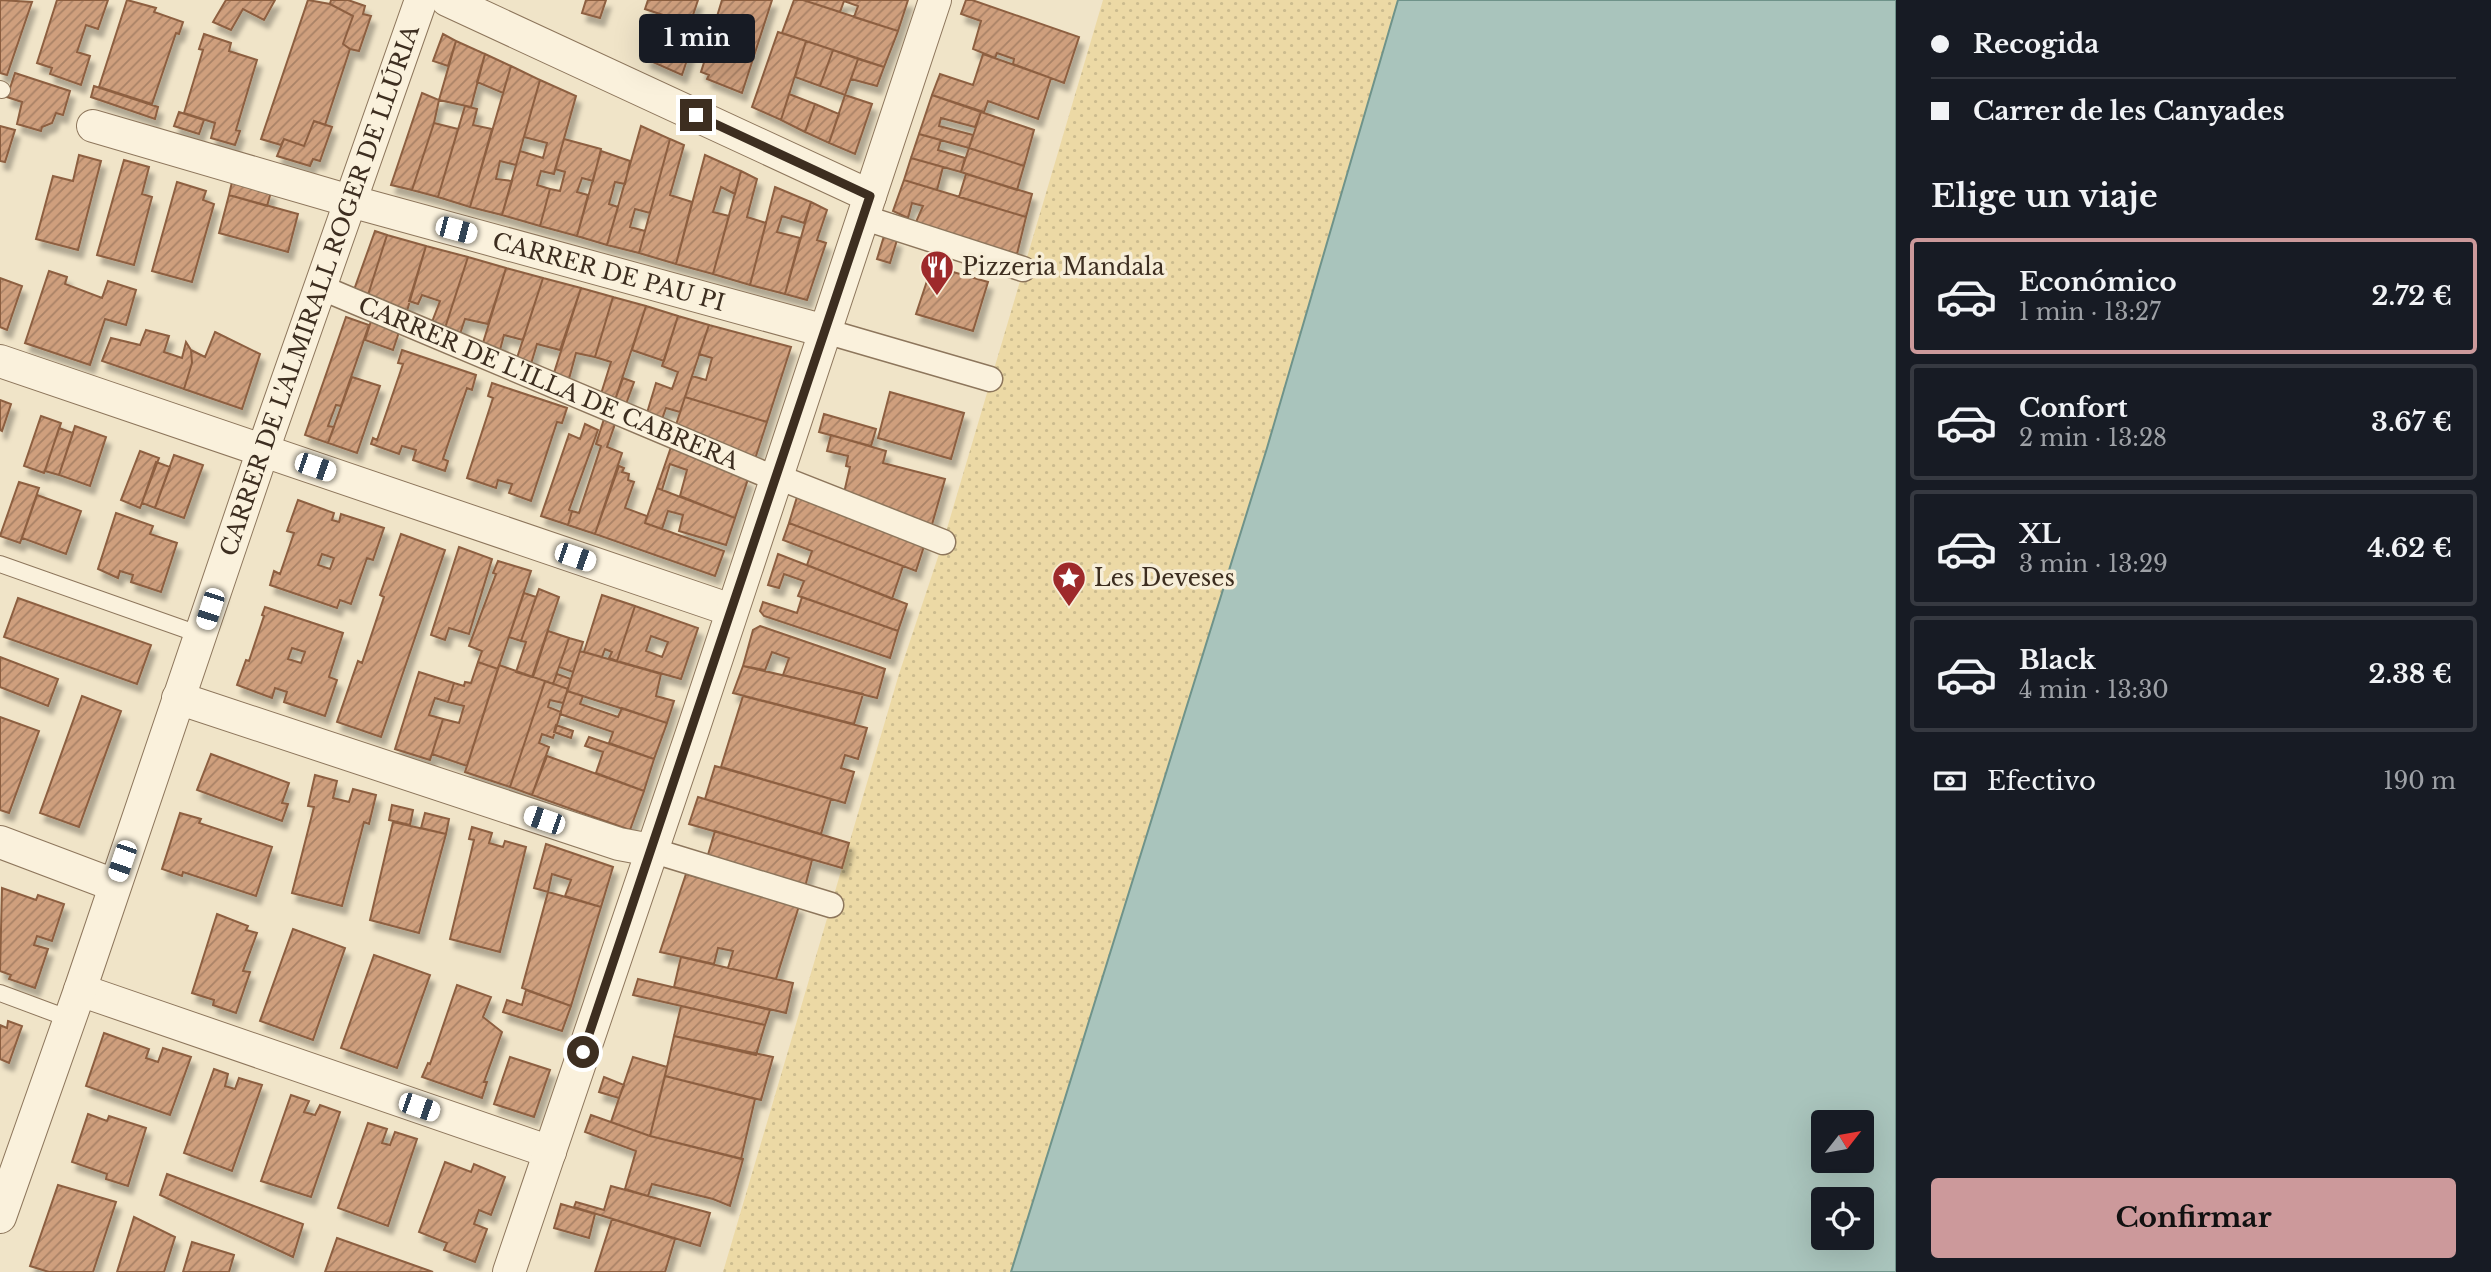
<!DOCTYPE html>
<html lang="es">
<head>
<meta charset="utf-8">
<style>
  body { margin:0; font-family:"Libre Baskerville",serif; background:#242831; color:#f1f3f6; height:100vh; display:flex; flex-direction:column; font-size:26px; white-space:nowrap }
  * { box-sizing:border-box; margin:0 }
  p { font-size:23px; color:#9ea1a6 }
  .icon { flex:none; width:38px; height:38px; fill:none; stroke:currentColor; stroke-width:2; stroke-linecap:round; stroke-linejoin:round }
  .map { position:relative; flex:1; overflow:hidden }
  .sheet { display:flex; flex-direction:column; background:#171b24; width:595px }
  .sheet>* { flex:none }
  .banner { display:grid; align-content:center; height:154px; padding:0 35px; background:#171b24 }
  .needle { width:46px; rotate:59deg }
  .fabs { position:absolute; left:1811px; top:1110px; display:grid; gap:14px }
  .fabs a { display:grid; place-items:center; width:63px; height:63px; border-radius:7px; background:#171b24; box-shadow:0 7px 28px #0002; font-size:35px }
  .end { position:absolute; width:32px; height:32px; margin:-16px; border:9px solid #3d2e20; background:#fff; box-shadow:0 0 0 4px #fff }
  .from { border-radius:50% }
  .bubble { position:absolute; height:49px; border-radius:7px; background:#171b24; box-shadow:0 7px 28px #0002; font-size:23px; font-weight:700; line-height:49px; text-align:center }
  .car { position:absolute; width:21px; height:42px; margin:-21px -10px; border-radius:9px; box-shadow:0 0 5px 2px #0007; background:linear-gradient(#fff 24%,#345 0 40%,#fff 0 76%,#345 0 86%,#fff 0) }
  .banner b { display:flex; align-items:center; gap:24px; height:66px; font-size:26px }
  .banner b+b { border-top:2px solid #363941 }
  .banner i { width:18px; height:18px; background:#f1f3f6 }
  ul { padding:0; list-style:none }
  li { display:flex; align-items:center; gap:21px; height:116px; margin:0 14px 10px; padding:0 21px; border:4px solid #363941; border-radius:7px }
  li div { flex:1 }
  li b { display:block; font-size:26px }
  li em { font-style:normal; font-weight:700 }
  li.selected { border-color:#cc999b }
  li>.icon { width:63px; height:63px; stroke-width:1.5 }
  h2 { padding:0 35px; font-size:32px; line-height:84px }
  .pay { display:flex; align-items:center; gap:18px; height:77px; padding:0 35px; font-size:26px }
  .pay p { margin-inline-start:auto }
  .button { display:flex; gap:14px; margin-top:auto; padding:14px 35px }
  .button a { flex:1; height:80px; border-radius:7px; background:#cc999b; color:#111; font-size:28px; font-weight:700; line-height:80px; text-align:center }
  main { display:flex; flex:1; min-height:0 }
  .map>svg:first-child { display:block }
  .sand { fill:url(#sand-dots) }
  .water { fill:#a9c4bc; stroke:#6f938a; stroke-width:2; fill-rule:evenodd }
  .building { fill:url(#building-hatch); stroke:#8d5f41; stroke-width:2; fill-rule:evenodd; filter:url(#shadow) }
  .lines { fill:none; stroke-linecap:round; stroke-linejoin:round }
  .service-casing { stroke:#8d765c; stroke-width:18 }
  .pedestrian-casing { stroke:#8d765c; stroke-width:27 }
  .minor-casing { stroke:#8d765c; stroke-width:34 }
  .service { stroke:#faf1dc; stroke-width:16 }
  .pedestrian { stroke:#faf1dc; stroke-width:24 }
  .minor { stroke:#faf1dc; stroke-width:32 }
  .route { stroke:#3d2e20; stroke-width:9 }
  .labels { text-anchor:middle; stroke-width:7; stroke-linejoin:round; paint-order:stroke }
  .poi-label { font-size:23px; fill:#3d2e20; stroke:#f7eed8; text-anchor:start }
  .street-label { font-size:23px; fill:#3d2e20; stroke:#f7eed8 }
</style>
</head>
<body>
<main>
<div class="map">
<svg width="1896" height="1272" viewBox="0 0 1896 1272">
  <defs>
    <pattern id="sand-dots" width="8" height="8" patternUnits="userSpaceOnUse" patternTransform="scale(1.75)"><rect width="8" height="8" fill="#ecd9a5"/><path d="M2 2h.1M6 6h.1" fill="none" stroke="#cbbb8e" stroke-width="1.8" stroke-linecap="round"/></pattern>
    <pattern id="building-hatch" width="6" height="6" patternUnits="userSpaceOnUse" patternTransform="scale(1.75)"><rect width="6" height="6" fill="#cf9f7d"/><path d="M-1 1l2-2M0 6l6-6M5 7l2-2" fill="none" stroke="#a98266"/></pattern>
    <filter id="shadow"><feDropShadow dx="4.5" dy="8" stdDeviation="2" flood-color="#0004"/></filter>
  </defs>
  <rect width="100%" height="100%" fill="#f0e4c8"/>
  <!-- sand -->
  <path class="sand" d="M1103 0H1398L1267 448 1011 1272H723L899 674 943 542Z"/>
  <!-- water -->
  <path class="water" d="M1398 0H1896V1272H1011L1267 448ZM1824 1122H1862V1160H1824ZM1824 1199H1862V1237H1824Z"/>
  <!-- building -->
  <path class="building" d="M0 0 32 2 7 75 0 73Z
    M57 0H108L98 29 86 25 77 52 90 56 81 85 50 74 52 68 37 63Z
    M127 0 156 8 154 12 183 22 179 34 176 33 152 104 99 87Z
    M226 0H275L264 20 243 9 231 30 213 22Z
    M308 0 330 4 353 16 343 44 350 49 325 125 314 121 304 146 284 139 281 145 261 139Z
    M331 0H348L365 6 363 14 371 16 359 51 350 49 343 44 353 16 330 4Z
    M586 0H606L600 18 582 13Z
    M648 0H698L690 24 645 9Z
    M722 0H772L742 93 707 79 709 75 701 72 708 50 696 46 705 21 715 23Z
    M794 0H803L898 31 884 67 782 33Z
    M803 0H908L898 31 854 17 858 6 844 1 840 12Z
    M966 0H972L1079 37 1064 83 1013 64 1014 59 997 53 995 58 973 49 981 21 961 14Z
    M658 21 696 33 682 75 646 59Z
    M778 32 806 41 781 120 752 107Z
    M204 34 231 43 229 51 257 60 236 130 240 131 235 145 211 138 215 123 184 113 203 50 199 49Z
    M443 34 456 41 448 66 433 61Z
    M456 41 485 54 471 107 439 100Z
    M806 41 833 50 820 86 795 77Z
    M833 50 858 59 845 95 820 86Z
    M485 54 511 66 503 93 477 82Z
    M983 54 1051 78 1038 119 988 101 984 112 932 95 940 74 973 85Z
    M858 59 884 67 877 86 851 79Z
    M511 66 540 80 516 165 500 161 496 179 512 181 502 215 470 207Z
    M15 73 70 91 63 115 56 113 52 123 42 127 41 131 17 124 22 102 7 97Z
    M540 80 576 96 554 174 541 171 537 185 550 189 540 226 502 215 520 151 543 158 547 143 524 137Z
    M94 86 158 107 155 119 91 97Z
    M422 93 439 100 434 123 412 190 391 185Z
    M789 94 815 104 805 132 781 120Z
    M845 95 872 104 855 154 829 143Z
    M932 95 981 112 975 127 941 118 939 126 973 135 969 148 919 134Z
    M815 104 839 114 829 143 805 132Z
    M465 106 477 109 473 125 492 129 470 207 438 197Z
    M179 112 204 120 199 134 174 126Z
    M981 112 1034 130 1024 166 969 148Z
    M314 121 332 127 320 161 313 159 310 166 277 156 284 139 304 146Z
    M434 123 458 129 438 197 412 190Z
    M0 126 15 130 5 162 0 161Z
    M641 126 670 139 650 213 635 209 630 227 645 231 639 253 607 245Z
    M919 134 941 140 938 150 965 158 961 172 911 158Z
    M564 139 601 149 593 181 582 178 577 192 588 195 577 236 540 226 550 189 560 191 565 172 555 169Z
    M670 139 684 145 670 195 692 202 676 264 639 253Z
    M969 148 1024 166 1017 190 961 172Z
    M601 151 630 161 625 184 615 182 609 204 618 207 607 245 577 236Z
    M79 155 101 161 78 250 36 239 53 176 73 181Z
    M705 155 741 171 735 194 721 187 713 212 729 216 713 274 676 264Z
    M911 158 943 167 937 190 904 180Z
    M124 160 149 167 142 194 152 197 134 265 97 255Z
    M741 171 757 179 747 217 766 223 750 285 713 274Z
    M966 174 1032 194 1026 217 959 197Z
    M904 180 1026 217 1017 254 942 233 916 222 923 206 912 203 908 218 893 211Z
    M177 182 206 191 203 200 214 204 192 282 152 271Z
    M232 182 271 192 267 206 229 195Z
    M775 187 811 202 804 223 782 216 777 232 800 238 785 294 750 285Z
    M229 195 298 214 288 252 219 233Z
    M811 202 827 210 817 240 826 243 807 300 785 294Z
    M375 231 387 235 368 295 354 290Z
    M387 235 426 246 407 311 368 295Z
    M884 236 897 240 890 263 877 259Z
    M426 246 468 257 445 328 432 322 440 301 422 295 418 304 409 301Z
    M468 257 506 268 488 324 465 319 460 334 445 328Z
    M932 266 988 282 973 331 916 314Z
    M506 268 543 278 523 340 504 335 500 350 483 343Z
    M49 271 67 277 65 284 102 298 108 281 136 290 126 325 105 319 90 365 25 343Z
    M0 278 22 286 7 330 0 327Z
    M543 278 581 288 560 350 537 344 531 364 517 358Z
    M581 288 613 297 595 357 576 353 569 379 554 373Z
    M613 297 646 306 615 400 601 394 611 362 595 357Z
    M646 306 678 316 664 361 632 350Z
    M678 316 709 325 680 412 666 408 662 419 647 413 656 383 672 389 678 372 662 366Z
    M346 317 369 325 341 406 336 405 328 426 334 427 328 443 305 435Z
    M371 321 399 332 393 350 365 340Z
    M709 325 791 347 767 422 685 397 692 376 706 380 712 358 699 354Z
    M146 330 169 336 164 352 182 358 186 342 191 350 192 363 184 389 102 361 111 338 140 345Z
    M215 332 260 354 242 409 184 389 192 363 191 350 205 357Z
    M402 350 476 375 472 390 467 388 443 459 448 461 445 471 413 460 416 450 402 446 399 454 371 444 373 438 377 440 403 364 398 363Z
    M352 377 380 386 357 453 328 443Z
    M623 378 634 382 626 404 615 400Z
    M492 383 567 408 562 423 557 422 531 501 509 493 512 484 498 480 496 488 467 478 493 398 488 396Z
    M890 392 964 413 951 459 878 438Z
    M685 397 767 422 755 459 676 425Z
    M0 400 11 404 2 431 0 430Z
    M824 414 876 429 871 446 819 432Z
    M41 416 61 423 44 473 24 466Z
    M604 419 615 424 607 447 622 453 595 534 568 525 572 511 579 513 601 446 596 444Z
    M585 424 598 430 569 510 572 511 568 525 541 516 569 434 580 439Z
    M75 426 106 437 90 486 59 475Z
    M59 428 73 433 59 475 45 471Z
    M831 435 886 451 883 463 945 479 931 528 843 497 850 467 846 466 848 456 827 451Z
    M671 447 748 479 735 518 680 496 687 470 670 464 662 490 657 488Z
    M140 451 159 458 140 508 121 500Z
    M174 455 203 465 184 518 155 508Z
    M156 462 170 467 155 508 142 503Z
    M619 466 624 468 622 472 629 474 628 480 634 482 625 508 647 516 645 523 724 551 715 576 595 534Z
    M19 482 39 488 20 543 0 536Z
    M657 488 735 518 726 545 679 531 683 515 668 511 662 529 645 523Z
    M37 495 81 511 66 554 22 538Z
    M797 497 925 543 916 571 789 523Z
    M298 500 334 513 332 520 339 522 341 514 384 528 373 560 367 558 351 604 340 600 337 608 270 585 274 571 280 574 294 533 287 531ZM322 554 334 558 330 569 318 565Z
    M116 513 153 526 150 534 177 543 161 592 131 582 133 575 120 571 118 578 98 569Z
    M789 523 903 566 892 599 807 565 812 551 783 540Z
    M401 534 445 550 381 737 337 722 358 661 362 663 384 597 380 595Z
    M459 547 492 559 469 634 449 628 445 640 431 635Z
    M778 554 907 604 898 631 798 596 804 581 784 574 779 588 768 585Z
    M498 561 531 571 498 669 478 662 482 651 469 646 496 574 493 573Z
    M539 589 559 597 532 677 516 672 526 642 521 641Z
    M524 593 536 597 521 641 509 637Z
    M602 595 635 606 617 661 609 658 612 652 605 649 602 657 584 652Z
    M802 597 898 631 890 658 764 616 760 611 763 602 797 613Z
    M18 598 151 645 137 684 4 637Z
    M635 606 698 628 681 679 617 661ZM651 636 668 642 662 657 646 651Z
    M265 607 343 633 329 677 337 680 325 716 284 702 287 692 275 688 272 698 237 685 246 660 249 661 264 616 262 615ZM292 648 305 652 301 663 288 659Z
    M760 626 885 669 877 698 783 675 789 658 772 652 765 670 743 666 753 630Z
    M548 631 569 638 553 684 533 677Z
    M569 638 583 642 573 672 559 667Z
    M580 651 661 674 656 696 674 701 667 723 567 691Z
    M0 657 58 679 48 706 0 687Z
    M478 662 498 669 467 766 432 754 443 719 459 723 464 706 448 702 454 683 464 686 465 682 471 683Z
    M499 665 545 681 510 787 465 772Z
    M743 666 863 694 854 724 733 693Z
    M419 672 454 683 448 702 435 698 429 715 443 719 430 760 395 749Z
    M557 674 571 679 568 689 553 684Z
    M545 681 568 689 563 703 550 700 548 707 561 712 553 738 542 734 539 743 549 747 532 795 510 787Z
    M567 691 583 696 580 704 618 717 622 708 667 723 654 759 609 743 613 732 560 714Z
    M82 696 121 711 79 827 40 813Z
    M743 696 867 728 858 759 845 755 841 768 854 772 845 803 721 767Z
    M0 717 39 731 9 813 0 810Z
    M556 725 573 731 571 738 554 732Z
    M589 737 654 759 644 791 596 773 603 752 585 746Z
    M211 754 289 783 282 803 288 804 282 821 197 790Z
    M547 756 644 791 630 830 532 795Z
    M715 766 831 799 821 834 705 799Z
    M315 775 337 781 333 798 349 802 353 789 376 795 369 824 364 822 342 906 292 893 314 807 308 806Z
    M698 797 849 843 842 868 689 824Z
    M392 805 413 810 410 825 389 820Z
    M180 813 201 819 199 823 272 847 256 896 183 872 182 876 162 869Z
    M425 813 449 819 446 834 421 828Z
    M393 822 446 834 419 933 370 920Z
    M472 827 492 833 489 843 503 847 505 841 526 847 500 952 450 939 474 840 469 839Z
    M715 831 812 860 805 887 707 858Z
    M546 844 613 867 601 907 565 896 571 880 552 874 548 892 534 888Z
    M686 874 799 906 776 979 728 968 733 951 718 948 714 964 660 952Z
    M2 888 36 900 38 895 64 904 52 941 37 936 34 945 48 949 35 988 9 979 11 975 0 971Z
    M548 892 601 907 571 1006 522 988Z
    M217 914 248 926 246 930 257 933 243 971 250 972 236 1013 213 1005 214 1000 192 993Z
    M293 929 345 948 313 1040 260 1021Z
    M374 955 430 975 397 1068 341 1048Z
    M681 957 793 983 786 1013 674 987Z
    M638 979 770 1010 765 1025 633 995Z
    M457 985 491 997 483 1017 502 1032 484 1082H487L482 1098 422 1077 428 1063 430 1064Z
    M526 990 571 1006 562 1031 503 1012 507 1000 522 1005Z
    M681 1006 765 1025 756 1055 674 1036Z
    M8 1021 22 1026 9 1063 0 1059V1025L7 1028Z
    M104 1033 149 1049 146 1058 158 1062 163 1048 191 1057 170 1115 86 1086Z
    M674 1036 773 1057 761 1100 665 1076Z
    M510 1057 550 1070 534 1117 494 1104Z
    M633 1057 667 1067 650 1136 611 1122Z
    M214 1069 228 1074 225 1086 235 1089 239 1078 262 1085 232 1171 184 1153Z
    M665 1076 755 1099 741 1159 650 1136Z
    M604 1077 624 1085 619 1098 599 1092Z
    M291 1095 309 1101 304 1112 315 1115 320 1105 340 1112 311 1197 261 1181Z
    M88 1114 107 1121 109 1116 146 1128 128 1186 106 1179 107 1174 72 1162Z
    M591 1115 650 1136 743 1159 730 1206 713 1199 652 1184 648 1196 625 1189 636 1151 585 1132Z
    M368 1123 387 1129 382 1143 390 1145 395 1132 417 1139 388 1226 338 1208Z
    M445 1162 471 1172 474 1164 505 1177 491 1215 479 1210 474 1224 487 1229 475 1262 444 1250 447 1243 419 1232Z
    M167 1174 303 1224 293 1257 160 1195Z
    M58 1185 116 1202 93 1272H49L30 1266Z
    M611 1186 710 1213 700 1246 574 1207 576 1202 604 1210Z
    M561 1204 595 1214 589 1238 554 1228Z
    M134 1217 175 1237 164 1272H117Z
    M612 1219 675 1239 665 1272H595Z
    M337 1238 433 1272H325Z
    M192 1242 234 1255 229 1272H183Z"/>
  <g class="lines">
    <!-- service casing -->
    <g class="service-casing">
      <path id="service" d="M0 89 2 90
        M0 564 201 635
        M0 993 70 1019"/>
    </g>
    <!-- pedestrian casing -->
    <g class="pedestrian-casing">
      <g id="pedestrian">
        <path d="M862 217 1023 269"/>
        <path id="s1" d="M320 287 762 473 778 477 943 542"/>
        <path d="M825 331 990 379"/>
        <path d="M651 850 831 905"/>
      </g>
    </g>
    <!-- minor casing -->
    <g class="minor-casing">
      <g id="minor">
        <path d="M447 0 870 196"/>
        <path id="s2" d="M93 126 350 201 825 331"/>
        <path d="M0 361 731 610"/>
        <path d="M178 698 619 844 651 850"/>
        <path d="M0 842 114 885"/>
        <path d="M80 990 550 1152"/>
        <path id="s3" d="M0 1217 80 990 263 450 421 0"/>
        <path d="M509 1272 693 730 935 0"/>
      </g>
    </g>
    <!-- service -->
    <use href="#service" class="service"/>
    <!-- pedestrian -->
    <use href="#pedestrian" class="pedestrian"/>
    <!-- minor -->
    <use href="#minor" class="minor"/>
  </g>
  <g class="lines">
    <!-- route -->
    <path class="route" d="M583 1052 870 196 696 115"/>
  </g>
  <!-- icons -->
  <defs>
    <g id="restaurant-pin" transform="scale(1.75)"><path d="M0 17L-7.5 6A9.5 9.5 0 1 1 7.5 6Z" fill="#9e2a2b" stroke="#f7eed8"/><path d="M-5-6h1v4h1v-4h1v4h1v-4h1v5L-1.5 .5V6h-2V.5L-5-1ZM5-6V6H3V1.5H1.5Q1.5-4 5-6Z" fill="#fff"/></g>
    <g id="sight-pin" transform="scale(1.75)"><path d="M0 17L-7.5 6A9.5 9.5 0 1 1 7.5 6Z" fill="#9e2a2b" stroke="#f7eed8"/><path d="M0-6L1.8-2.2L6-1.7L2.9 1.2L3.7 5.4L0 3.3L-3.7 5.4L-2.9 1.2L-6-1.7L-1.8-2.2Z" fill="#fff"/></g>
  </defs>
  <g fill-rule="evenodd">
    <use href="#restaurant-pin" x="937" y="267"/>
    <use href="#sight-pin" x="1069" y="578"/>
  </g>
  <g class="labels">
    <!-- poi labels -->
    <g class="poi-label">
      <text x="962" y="275">Pizzeria Mandala</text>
      <text x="1094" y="586">Les Deveses</text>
    </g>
    <!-- street labels -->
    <g class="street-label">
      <text dy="8" stroke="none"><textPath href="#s2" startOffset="536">CARRER DE PAU PI</textPath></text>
      <text dy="8" stroke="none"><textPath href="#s3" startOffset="980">CARRER DE L'ALMIRALL ROGER DE LLÚRIA</textPath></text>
      <text dy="8" stroke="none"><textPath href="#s1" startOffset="248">CARRER DE L'ILLA DE CABRERA</textPath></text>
    </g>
  </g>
</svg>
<div class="fabs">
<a><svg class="needle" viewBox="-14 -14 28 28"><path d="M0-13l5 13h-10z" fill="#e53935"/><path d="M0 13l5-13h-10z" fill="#9ea1a6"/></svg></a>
<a><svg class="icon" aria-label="locate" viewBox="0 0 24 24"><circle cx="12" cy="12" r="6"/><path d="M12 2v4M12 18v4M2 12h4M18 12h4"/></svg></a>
</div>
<i class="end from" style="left:583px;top:1052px"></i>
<i class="end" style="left:696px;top:115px"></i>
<div class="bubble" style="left:639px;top:14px;width:116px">1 min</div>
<i class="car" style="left:456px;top:230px;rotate:105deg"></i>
<i class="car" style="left:315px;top:467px;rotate:109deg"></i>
<i class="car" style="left:575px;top:557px;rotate:109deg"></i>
<i class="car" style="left:210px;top:609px;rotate:198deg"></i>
<i class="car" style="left:544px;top:820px;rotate:289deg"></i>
<i class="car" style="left:122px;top:861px;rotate:199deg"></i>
<i class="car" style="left:419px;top:1107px;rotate:109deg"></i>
</div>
<section class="sheet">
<div class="banner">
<b><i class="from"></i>Recogida</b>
<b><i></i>Carrer de les Canyades</b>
</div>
<h2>Elige un viaje</h2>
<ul>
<li class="selected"><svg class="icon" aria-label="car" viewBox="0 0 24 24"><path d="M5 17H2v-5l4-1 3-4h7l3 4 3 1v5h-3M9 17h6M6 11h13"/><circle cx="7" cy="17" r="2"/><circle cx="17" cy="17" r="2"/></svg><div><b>Económico</b><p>1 min · 13:27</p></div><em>2.72 €</em></li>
<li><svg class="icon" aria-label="car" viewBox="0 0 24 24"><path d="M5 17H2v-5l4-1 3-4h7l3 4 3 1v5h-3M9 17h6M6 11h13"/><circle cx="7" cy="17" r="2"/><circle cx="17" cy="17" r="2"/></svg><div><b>Confort</b><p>2 min · 13:28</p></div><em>3.67 €</em></li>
<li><svg class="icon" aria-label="car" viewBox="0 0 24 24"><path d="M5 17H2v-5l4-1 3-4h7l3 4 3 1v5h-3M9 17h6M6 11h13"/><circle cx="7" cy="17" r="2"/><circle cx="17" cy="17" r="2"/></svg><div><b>XL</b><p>3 min · 13:29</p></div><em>4.62 €</em></li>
<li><svg class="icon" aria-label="car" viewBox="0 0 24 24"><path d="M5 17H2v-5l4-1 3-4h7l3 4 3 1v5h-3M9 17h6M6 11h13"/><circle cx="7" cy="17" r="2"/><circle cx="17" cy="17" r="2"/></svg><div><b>Black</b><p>4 min · 13:30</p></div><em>2.38 €</em></li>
</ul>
<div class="pay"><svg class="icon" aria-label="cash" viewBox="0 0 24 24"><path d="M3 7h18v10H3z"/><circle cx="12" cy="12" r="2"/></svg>Efectivo<p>190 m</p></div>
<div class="button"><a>Confirmar</a></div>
</section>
</main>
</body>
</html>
